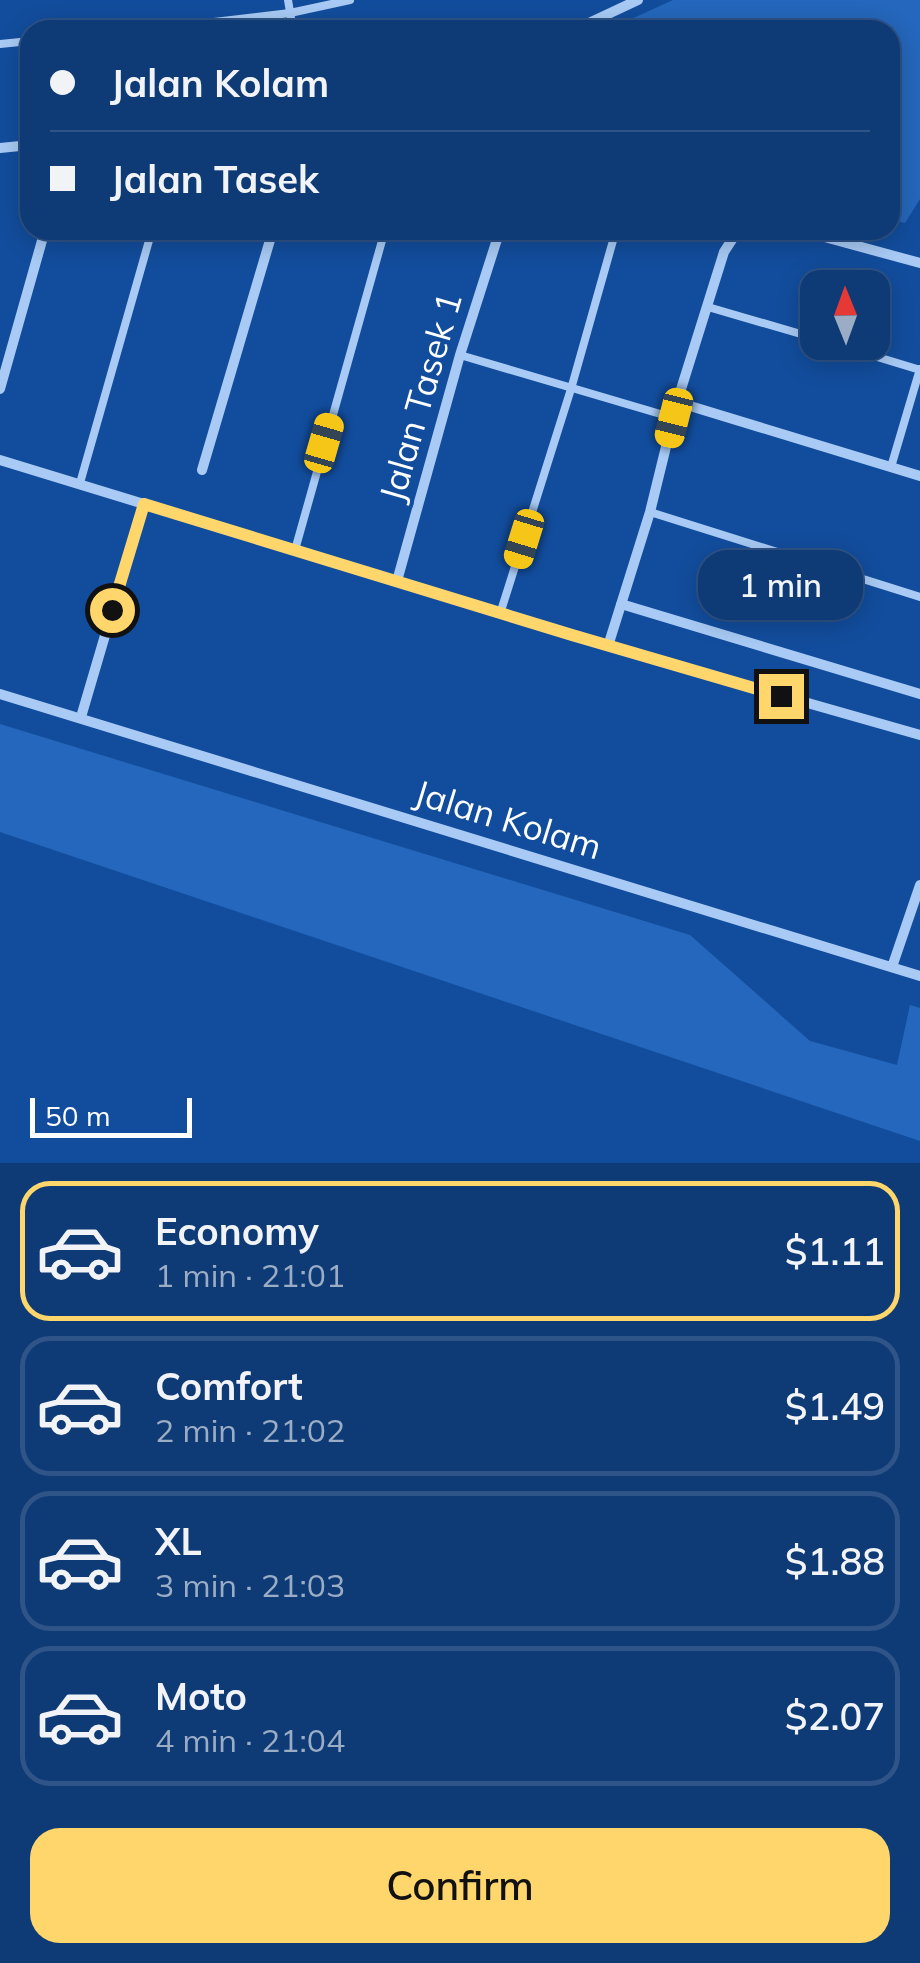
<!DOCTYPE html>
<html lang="en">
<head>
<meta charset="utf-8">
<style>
  body { margin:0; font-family:Mulish,sans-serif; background:#1c457e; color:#f1f3f6; height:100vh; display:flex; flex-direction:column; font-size:38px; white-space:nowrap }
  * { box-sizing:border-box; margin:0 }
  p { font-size:32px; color:#9badc5 }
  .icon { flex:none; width:55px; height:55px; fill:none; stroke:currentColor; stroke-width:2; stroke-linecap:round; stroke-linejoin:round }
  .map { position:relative; height:1163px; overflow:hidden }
  .side { display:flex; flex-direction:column; background:#0e3a76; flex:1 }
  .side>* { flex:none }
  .guide { position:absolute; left:20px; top:20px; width:880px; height:220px; border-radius:30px; box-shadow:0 5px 25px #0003,0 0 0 2px #2e5488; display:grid; align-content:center; height:220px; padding:0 30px; background:#0e3a76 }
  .needle { width:65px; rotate:359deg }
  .controls { position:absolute; left:800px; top:270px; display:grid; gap:20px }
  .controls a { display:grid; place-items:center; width:90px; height:90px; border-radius:20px; background:#0e3a76; box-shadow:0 5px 25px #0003,0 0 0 2px #2e5488; font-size:50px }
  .scale { position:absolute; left:30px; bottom:25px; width:162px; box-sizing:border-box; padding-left:10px; border:5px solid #fff; border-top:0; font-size:28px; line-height:35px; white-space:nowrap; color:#fff; -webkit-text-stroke:8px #124d9d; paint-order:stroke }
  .end { position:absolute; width:45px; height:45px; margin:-22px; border:12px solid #ffd66b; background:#111; box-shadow:0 0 0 5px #111 }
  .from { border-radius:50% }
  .bubble { position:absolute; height:70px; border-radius:30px; background:#0e3a76; box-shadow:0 5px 25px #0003,0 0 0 2px #2e5488; font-size:32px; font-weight:600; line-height:70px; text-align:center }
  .car { position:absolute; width:30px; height:60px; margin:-30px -15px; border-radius:12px; box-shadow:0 0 8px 2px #0007; background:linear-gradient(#f5c518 24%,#345 0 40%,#f5c518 0 76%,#345 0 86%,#f5c518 0) }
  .guide b { display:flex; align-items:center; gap:35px; height:95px; font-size:38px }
  .guide b+b { border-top:2px solid #2e5488 }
  .guide i { width:25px; height:25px; background:#f1f3f6 }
  ul { padding:18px 0 0; list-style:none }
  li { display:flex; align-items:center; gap:30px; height:140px; margin:0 20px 15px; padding:0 10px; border:5px solid #2e5488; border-radius:30px }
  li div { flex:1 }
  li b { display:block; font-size:38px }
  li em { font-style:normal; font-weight:600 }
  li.selected { border-color:#ffd66b }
  li>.icon { width:90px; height:90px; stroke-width:1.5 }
  .primary-button { display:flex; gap:20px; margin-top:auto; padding:20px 30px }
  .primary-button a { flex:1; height:115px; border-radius:30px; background:#ffd66b; color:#111; font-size:40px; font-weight:600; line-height:115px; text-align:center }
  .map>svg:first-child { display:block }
  .green { fill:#2567bc }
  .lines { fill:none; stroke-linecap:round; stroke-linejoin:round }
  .service { stroke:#a8caf4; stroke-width:8 }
  .minor { stroke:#a8caf4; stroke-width:10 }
  .route { stroke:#ffd66b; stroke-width:12 }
  .labels { text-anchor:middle; stroke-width:8; stroke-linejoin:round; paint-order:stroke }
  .street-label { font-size:35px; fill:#fff; stroke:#124d9d }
</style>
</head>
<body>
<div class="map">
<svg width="920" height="1163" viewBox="0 0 920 1163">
  <rect width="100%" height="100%" fill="#124d9d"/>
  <!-- green -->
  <path class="green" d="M673 0H920V199L905 223 890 219V30H607Z
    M0 724 690 935 810 1041 897 1065 910 1005 920 1008V1141L0 832Z"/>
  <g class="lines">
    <!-- service -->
    <path class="service" d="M288 0 293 30
      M146 30 290 13 350 0
      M0 44 30 41
      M708 307 818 339
      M828 342 920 370
      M460 355 674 418
      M891 467 920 369
      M80 483 152 230
      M650 512 920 597
      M295 550 385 230
      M500 614 571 389 616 230"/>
    <!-- minor -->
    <path class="minor" d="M574 30 638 0
      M0 148 30 145
      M799 230 920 263
      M0 389 45 230
      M677 402 920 476
      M0 460 608 646 920 735
      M202 470 273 230
      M397 581 460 355 500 230
      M621 604 920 694
      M608 646 650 512 677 402 724 252 735 235 744 230
      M0 694 920 976
      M81 717 144 503
      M892 967 920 885"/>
  </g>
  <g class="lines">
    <!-- route -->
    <path class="route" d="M112 610 144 504 572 635 781 696"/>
  </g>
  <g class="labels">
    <!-- street labels -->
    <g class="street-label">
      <text transform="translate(421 397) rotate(-74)" y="12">Jalan Tasek 1</text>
      <text transform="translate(508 820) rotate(17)" y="12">Jalan Kolam</text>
    </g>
  </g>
</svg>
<div class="controls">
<a><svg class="needle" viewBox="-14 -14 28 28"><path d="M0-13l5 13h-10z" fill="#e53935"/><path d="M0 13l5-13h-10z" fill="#9badc5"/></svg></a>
</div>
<div class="scale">50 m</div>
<i class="end from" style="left:112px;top:610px"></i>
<i class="end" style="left:781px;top:696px"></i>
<div class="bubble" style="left:698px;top:550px;width:165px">1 min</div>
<i class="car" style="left:674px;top:418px;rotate:194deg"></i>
<i class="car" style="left:324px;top:443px;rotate:16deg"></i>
<i class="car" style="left:524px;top:539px;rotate:197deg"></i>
<div class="guide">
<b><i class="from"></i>Jalan Kolam</b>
<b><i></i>Jalan Tasek</b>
</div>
</div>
<section class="side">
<ul>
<li class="selected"><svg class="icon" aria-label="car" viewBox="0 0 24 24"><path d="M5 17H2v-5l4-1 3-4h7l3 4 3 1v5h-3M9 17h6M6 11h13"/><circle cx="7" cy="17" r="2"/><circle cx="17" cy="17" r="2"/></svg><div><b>Economy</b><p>1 min · 21:01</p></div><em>$1.11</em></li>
<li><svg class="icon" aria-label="car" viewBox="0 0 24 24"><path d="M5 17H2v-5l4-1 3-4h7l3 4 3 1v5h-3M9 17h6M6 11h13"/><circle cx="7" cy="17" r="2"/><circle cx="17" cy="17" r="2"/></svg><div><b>Comfort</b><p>2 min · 21:02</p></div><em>$1.49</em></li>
<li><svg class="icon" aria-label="car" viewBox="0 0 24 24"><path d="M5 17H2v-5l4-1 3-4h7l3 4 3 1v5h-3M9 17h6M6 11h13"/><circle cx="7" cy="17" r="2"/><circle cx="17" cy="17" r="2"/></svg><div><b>XL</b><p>3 min · 21:03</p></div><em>$1.88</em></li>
<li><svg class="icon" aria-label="car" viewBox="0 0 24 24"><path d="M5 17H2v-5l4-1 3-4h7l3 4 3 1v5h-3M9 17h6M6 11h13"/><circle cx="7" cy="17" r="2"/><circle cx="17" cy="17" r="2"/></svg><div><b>Moto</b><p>4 min · 21:04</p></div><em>$2.07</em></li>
</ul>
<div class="primary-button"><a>Confirm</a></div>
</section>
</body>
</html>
